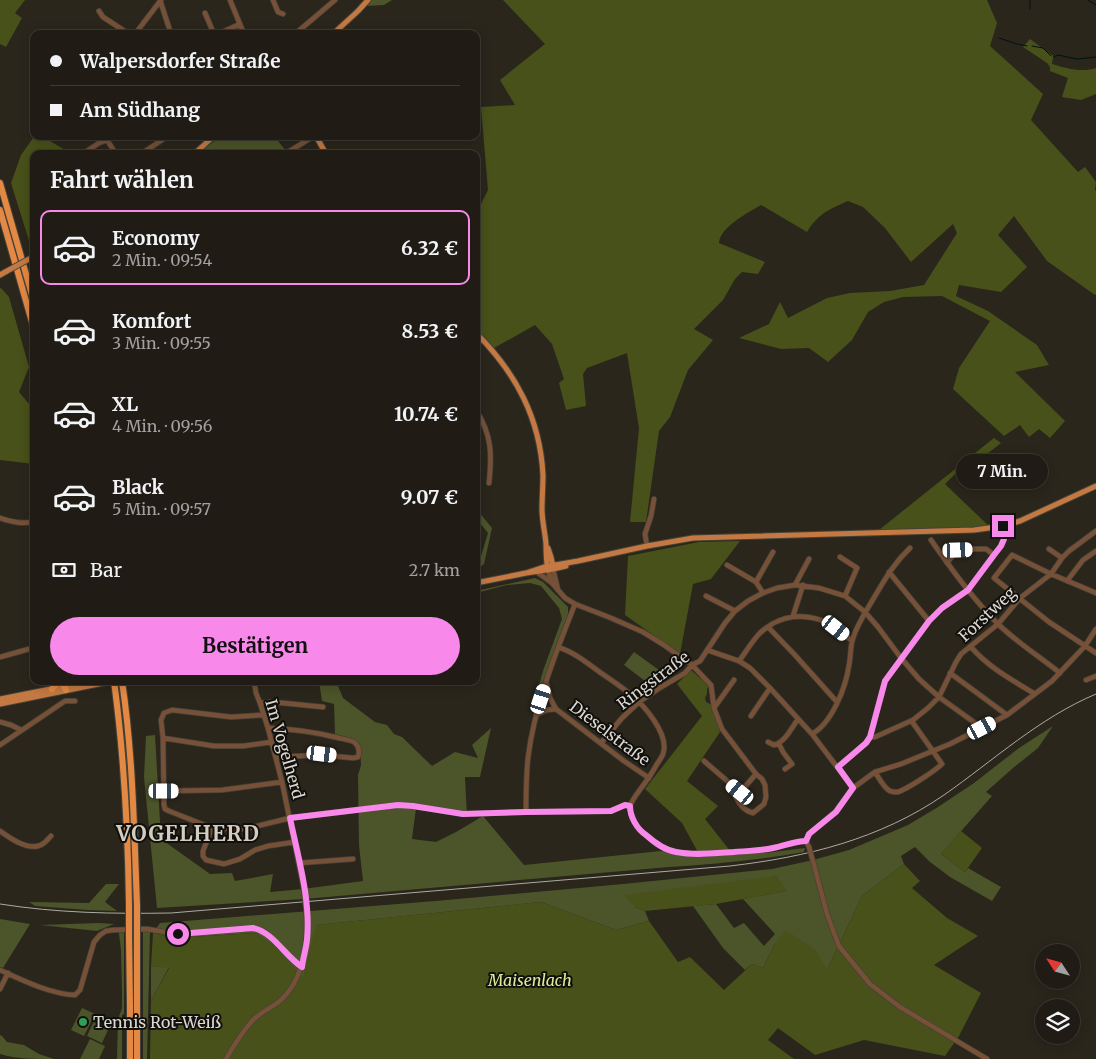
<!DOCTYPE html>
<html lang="de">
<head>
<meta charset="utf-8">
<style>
  body { margin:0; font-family:Merriweather,serif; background:#28251e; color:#f1f3f6; height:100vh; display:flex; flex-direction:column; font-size:19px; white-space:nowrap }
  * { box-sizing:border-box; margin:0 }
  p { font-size:16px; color:#a2a1a0 }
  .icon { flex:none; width:28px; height:28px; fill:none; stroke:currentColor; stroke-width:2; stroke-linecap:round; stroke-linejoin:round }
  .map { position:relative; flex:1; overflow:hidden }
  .drawer { position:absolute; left:30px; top:150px; width:450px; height:535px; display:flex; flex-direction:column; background:#201c15; border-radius:10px; box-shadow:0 2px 12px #0003,0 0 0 1px #3d3a34 }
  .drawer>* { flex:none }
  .banner { position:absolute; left:30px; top:30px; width:450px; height:110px; border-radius:10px; box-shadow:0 2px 12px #0003,0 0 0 1px #3d3a34; display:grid; align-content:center; height:110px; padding:0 20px; background:#201c15 }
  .needle { width:32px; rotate:306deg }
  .tools { position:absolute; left:1035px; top:944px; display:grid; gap:10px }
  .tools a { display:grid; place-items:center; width:45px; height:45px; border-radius:50%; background:#201c15; box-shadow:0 2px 12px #0003,0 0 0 1px #3d3a34; font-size:25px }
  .end { position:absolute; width:22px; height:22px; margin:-11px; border:6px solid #f888ea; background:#111; box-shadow:0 0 0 2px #111 }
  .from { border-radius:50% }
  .bubble { position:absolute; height:35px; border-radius:18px; background:#201c15; box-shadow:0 2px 12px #0003,0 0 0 1px #3d3a34; font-size:16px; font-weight:700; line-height:35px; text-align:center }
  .car { position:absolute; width:15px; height:30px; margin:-15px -8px; border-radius:6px; box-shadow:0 0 4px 1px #0007; background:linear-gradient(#fff 24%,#345 0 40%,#fff 0 76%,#345 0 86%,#fff 0) }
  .banner b { display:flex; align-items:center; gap:18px; height:48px; font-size:19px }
  .banner b+b { border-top:1px solid #3d3a34 }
  .banner i { width:12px; height:12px; background:#f1f3f6 }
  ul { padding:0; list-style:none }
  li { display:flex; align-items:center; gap:15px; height:75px; margin:0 10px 8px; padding:0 10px; border:2px solid transparent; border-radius:10px }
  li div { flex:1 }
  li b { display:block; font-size:19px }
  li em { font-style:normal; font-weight:700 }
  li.selected { border-color:#f888ea }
  li>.icon { width:45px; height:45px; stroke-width:1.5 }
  h2 { padding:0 20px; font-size:22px; line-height:60px }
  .pay { display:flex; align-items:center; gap:12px; height:55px; padding:0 20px; font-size:19px }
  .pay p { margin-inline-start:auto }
  .action { display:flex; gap:10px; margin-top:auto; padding:10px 20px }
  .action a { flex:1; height:58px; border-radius:30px; background:#f888ea; color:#111; font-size:20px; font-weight:700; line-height:58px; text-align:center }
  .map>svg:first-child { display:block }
  .green { fill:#4c542a }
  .forest { fill:#48511a }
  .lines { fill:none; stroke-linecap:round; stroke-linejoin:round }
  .stream { stroke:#001112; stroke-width:1 }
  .minor-casing { stroke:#464239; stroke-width:6 }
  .major-casing { stroke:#464239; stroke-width:7 }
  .highway-casing { stroke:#464239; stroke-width:8 }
  .minor { stroke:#765138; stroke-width:4.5 }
  .major { stroke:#c57942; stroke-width:5 }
  .highway { stroke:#e48944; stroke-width:6 }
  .rail { stroke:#adaaa3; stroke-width:1 }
  .minor-bridge-casing { stroke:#464239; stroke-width:6; stroke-linecap:butt }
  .major-bridge-casing { stroke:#464239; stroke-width:7; stroke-linecap:butt }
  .highway-bridge-casing { stroke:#464239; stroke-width:8; stroke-linecap:butt }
  .minor-bridge { stroke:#765138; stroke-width:4.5 }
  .major-bridge { stroke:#c57942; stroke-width:5 }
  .highway-bridge { stroke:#e48944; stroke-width:6 }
  .route { stroke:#f888ea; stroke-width:6 }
  .leisure-dot { fill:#2e9e5b; stroke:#110f0b; stroke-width:2 }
  .labels { text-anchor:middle; stroke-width:4; stroke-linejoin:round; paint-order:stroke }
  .street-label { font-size:16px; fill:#dbd8d2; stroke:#110f0b }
  .park-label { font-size:16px; font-style:italic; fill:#dcee9a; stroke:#110f0b }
  .poi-label { font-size:16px; fill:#dbd8d2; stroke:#110f0b; text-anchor:start }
  .district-label { font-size:21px; font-weight:bold; letter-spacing:1px; fill:#d2cdc0; stroke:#110f0b }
</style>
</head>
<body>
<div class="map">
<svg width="1096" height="1059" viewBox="0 0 1096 1059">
  <rect width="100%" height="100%" fill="#2a261c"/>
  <!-- green -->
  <path class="green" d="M369 0H392L384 5 365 6Z
    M221 136H274L286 151 282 154H197Z
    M476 511H478L492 528 484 564 478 569 476 578V573L488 533 476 518Z
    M535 578 543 582 568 607V614L535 705H533L544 668 562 619 559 608 541 586 530 583 507 585 476 593V591Z
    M634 652 659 670 649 684 624 665Z
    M319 681H338V686L343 698 375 722 387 725 394 734 402 737 432 766 455 752 478 758 472 745 491 728 480 777H465L467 816 416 808 412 839 436 842 456 832 483 816 524 865 661 851 699 854 731 852 765 853 805 848 804 852C759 860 714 864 669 867L304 899 157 908 144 777 146 736 155 735 161 839 210 874 232 873 235 881 273 874 270 892 303 889 363 881 359 845 358 775 361 765 360 744 353 739 335 734 334 704 322 701Z
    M1053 726 1038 748 1013 768 986 792 992 796 941 854 965 872 968 868 1001 887 992 901 950 877 930 862 915 847 901 856 904 864 862 896 827 970 775 943 763 968 752 964 745 970 723 948 693 906 716 904 734 928 744 923 764 946 775 934 743 899 786 891 776 876 635 907 645 911 649 921 616 930 541 902 317 925 303 979 274 946 255 933 175 938 153 933 160 923 435 901 623 884 772 869 813 860 849 850 908 825 938 807 974 783 1019 748Z
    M106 884H119L105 902 117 911 88 910 35 906 29 902 89 903Z
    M0 919 30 924 3 968 0 967Z
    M99 923 114 924 97 931 40 925Z
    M124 931V1014L122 1015V1059H117L118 1019 122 1008V992L121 950 119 934V932Z
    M143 932H150L147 1059H143Z
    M151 966 169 967 151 1001Z
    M82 1008 95 1014 84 1036 71 1030Z
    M94 1021 109 1028 102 1043 87 1036Z
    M0 1035 2 1036 7 1042 24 1045 39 1054 54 1059C36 1059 16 1059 0 1054Z
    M90 1039 105 1046 99 1059H80Z"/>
  <!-- forest -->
  <path class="forest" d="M0 0H25L15 13 22 18 6 47 0 44Z
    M503 0H987L997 23 990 46 1043 94 1031 120 1078 172 1085 167 1096 182 1095 190 1096 191V294L1095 295 1047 261 1014 216 998 235 1027 267 1001 292 959 285 956 296 988 311 1037 345 1049 365 1015 372 1065 421 1050 438 1039 429 1029 437 1020 425 1004 436 953 389 959 368 990 321 942 296 903 297 884 302 868 312 852 340 828 362 809 348 781 349 739 338 769 324 780 302 788 318 827 298 850 293 890 291 924 285 957 233 953 224 911 262 885 228 863 207 848 201C828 210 819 213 807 232L761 205C749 212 720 227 719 243L765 262 758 274 742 272 735 279 723 300 694 329 713 340 688 370 670 417 659 431 646 522H630L639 428 627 353 587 368 583 374 586 406 566 410 559 383 564 379 552 344 535 325 494 348 476 330V214L488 190 481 107 515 105 500 80 545 44Z
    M1030 39 1053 56 1052 64C1065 68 1082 73 1096 68V94L1081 100 1062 97 1068 78 1050 71V67L1047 63 1023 47Z
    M33 138H45L65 150 68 154H34V245L31 247 11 183 21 155Z
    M0 288 2 289 9 297 29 367 19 392 30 405 34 415V464L0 460Z
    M994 438 1001 443 987 454 980 465 961 468 945 484 992 529 879 530Z
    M740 541 711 579 693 584 680 654 625 615 628 556 699 542Z
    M691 670 709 686 707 689V694L705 698 706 702 712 705 720 732 687 781 718 806 705 819 731 852 699 854 682 823 645 789 702 716 677 684Z
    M961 831 982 848 965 872 941 854Z
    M904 864 920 881 912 888 947 918 978 936 934 965 981 993 959 1036 945 1056 864 1040 815 1055 778 1028 768 1040 794 1059H150L151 1001 169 968 151 966 153 933 175 938 255 933 274 945 303 978 316 925 541 902 616 930 649 921 678 962 690 957 724 990 752 964 763 968 775 943 785 930 815 949 827 970 862 896Z
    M776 876 787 891 716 904 645 911 635 907 624 895Z"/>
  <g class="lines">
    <!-- stream -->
    <path class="stream" d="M1030 0V9
      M1088 0 1096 5
      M999 38 1017 44 1027 46
      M1032 46 1043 48 1051 56
      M1054 57 1058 55 1077 59 1096 57"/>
    <!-- minor casing -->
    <g class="minor-casing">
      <path id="minor" d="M160 0 171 34
        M230 0 244 34
        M273 0 278 12 283 14
        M99 11 103 17 129 34
        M205 13 214 34
        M135 34 161 0
        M218 34 240 24
        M295 34 335 0
        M107 140 116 154
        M88 154 87 151 99 143 107 140 111 136
        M141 154 168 136
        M285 154 314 136
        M476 410C492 435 492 455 489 483
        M0 518C12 522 21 524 34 522
        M931 540C952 570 973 599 999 625 1018 643 1040 657 1060 673
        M647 546 645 534 651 516 654 499
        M1049 549 1062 558
        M840 557 857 568 845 596
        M947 563 958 549H986L994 555
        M727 565 756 582 763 593
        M553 569 558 590
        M548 570 552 583 565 598 575 604 611 618 643 632 664 645 692 665 711 685 714 708 722 729 756 774 762 779 765 785 766 797 764 804 753 813C745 811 739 804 736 797L756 774
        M537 572 552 583
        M889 572 929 621
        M1067 581 1083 560 1096 551
        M756 582 773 552
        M795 585 809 559
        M1096 593 1051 574 1012 555 994 578 1049 622 1096 653
        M706 596 735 611
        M793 616 803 585
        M768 627 794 654 837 702
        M971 647C988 667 1012 680 1035 694
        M707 650 739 661 750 668 770 688 812 734 853 788 835 812 809 834 806 841 809 847
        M0 657 29 649 34 646
        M739 661C746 652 752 641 760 633 780 614 806 612 830 624 838 629 845 635 852 641
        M950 673 1007 715
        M1086 680 1096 676
        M254 681 256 693 260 703 268 728 282 782 304 889
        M547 685 550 698 556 709
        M260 703 273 702 323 707
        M714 708 734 680
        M264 715 231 717 172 710 164 713 161 720 163 738 164 805 165 809 169 811 212 828 245 829 290 818 398 805 413 806 463 814 526 812 611 811 625 805 630 806C634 796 641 789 647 780 651 775 654 769 657 764 659 761 662 757 663 754 670 734 643 704 629 693 620 686 610 679 601 673 587 663 574 652 558 647
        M536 715 547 710 556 709 624 761 649 778
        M751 716 770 688
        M0 722 11 725 21 730
        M268 728C292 729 316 732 339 738 344 739 350 740 354 742 359 746 360 751 358 757L353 758 322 755 276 757
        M812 734C832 723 846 687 849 665 851 656 850 647 853 638 857 625 865 613 872 601 884 581 893 564 910 548
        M870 737H875L913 720
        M163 738 214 746H243L272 742
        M768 742 774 745C785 742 791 729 798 719
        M601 743 622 718 639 702 658 689 685 673 692 665 700 661 725 623 735 611 748 601 763 593 777 588 795 585 819 588 845 596 865 612 878 627 901 658 919 679 939 697 982 728
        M779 744 783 752 792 764 785 769
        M0 745 65 701H75
        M704 761 740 792
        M838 767 866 743 870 737 885 681 929 621 942 608 968 590 994 555 1001 546 1004 539 1003 526
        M875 772C879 778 884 788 890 791 892 792 895 792 898 792 907 789 935 771 942 764L913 723V720L928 708 939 697 956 662 961 654 998 624 1020 598 1051 574 1062 558 1069 551 1096 531
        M853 788 875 772 901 764 950 744 1007 715 1052 681 1085 646 1096 629
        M164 791 222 790 282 782
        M630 806C630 817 637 829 646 835 655 843 665 850 676 852 695 856 715 853 734 852 747 851 760 851 773 848 784 846 795 841 806 841
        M526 812C526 794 526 776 528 758 534 707 556 652 575 604
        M212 828 203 851V856L206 860 224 864 240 859 255 850 268 846 295 842
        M0 831C10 838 25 849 38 846 44 845 47 840 51 836
        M299 863 353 859
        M814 865 827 914 834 933 839 946 870 984 900 1007 987 1059
        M0 970C22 980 50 994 75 995L80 990 94 942 100 935 106 931 113 930 147 929 177 934 253 928 263 931 267 934 294 962 302 967
        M0 989 8 973
        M226 1059C234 1045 242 1032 253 1020 261 1012 273 1007 281 1000 303 980 307 948 307 920"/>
    </g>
    <!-- major casing -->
    <g class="major-casing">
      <path id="major" d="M333 34 358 11 368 0
        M316 136 326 154
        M194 154 214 136
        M0 275 7 271
        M476 333C516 373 540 418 543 475 543 486 542 498 542 509 542 521 545 532 546 544 546 552 546 561 548 570
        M548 548 551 557 553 566
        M526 573 544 567 578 561 647 546 693 538 974 530 1003 526 1020 521 1096 486
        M476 583 526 573 553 569 566 566
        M0 699 91 681
        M0 704 113 681"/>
    </g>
    <!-- highway casing -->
    <g class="highway-casing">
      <path id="highway" d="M0 183 34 302
        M0 210 34 329
        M62 681 66 690
        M81 681 86 682
        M114 681C124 755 128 830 129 905
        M122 681C133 755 134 830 137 905
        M52 689 58 681
        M129 937 130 1006V1059
        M137 937V1059"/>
    </g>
    <!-- minor -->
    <use href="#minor" class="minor"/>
    <!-- major -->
    <use href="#major" class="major"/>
    <!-- highway -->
    <use href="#highway" class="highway"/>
    <!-- rail -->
    <path class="rail" d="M0 904C57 913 113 914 171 913L730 866C807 857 880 839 944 795 994 760 1039 718 1096 694"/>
    <!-- minor-bridge casing -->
    <g class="minor-bridge-casing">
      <path id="minor-bridge" d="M809 847 814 865
        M304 889 307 920"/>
    </g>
    <!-- major-bridge casing -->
    <g class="major-bridge-casing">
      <path id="major-bridge" d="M7 271 31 258"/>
    </g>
    <!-- highway-bridge casing -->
    <g class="highway-bridge-casing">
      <path id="highway-bridge" d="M129 905V937
        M137 905V937"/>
    </g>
    <!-- minor-bridge -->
    <use href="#minor-bridge" class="minor-bridge"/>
    <!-- major-bridge -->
    <use href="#major-bridge" class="major-bridge"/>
    <!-- highway-bridge -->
    <use href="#highway-bridge" class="highway-bridge"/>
  </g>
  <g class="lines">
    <!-- route -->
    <path class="route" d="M178 934 253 928C273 932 285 956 302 967 303 958 306 949 307 940 311 900 298 857 290 818L398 805 413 806 463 814 526 812 611 811 625 805 630 806C630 817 637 829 646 835 655 843 664 850 676 852 695 856 715 853 734 852 747 851 760 851 773 848 784 846 795 841 806 841L809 834 836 812 853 788 838 767 866 743 870 737 885 681 929 621 942 608 968 590 994 555 1001 546 1004 539 1003 526"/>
  </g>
  <!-- markers -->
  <circle class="leisure-dot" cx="83" cy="1022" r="5"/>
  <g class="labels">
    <!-- street labels -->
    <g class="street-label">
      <text transform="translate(987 614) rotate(-43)" y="6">Forstweg</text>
      <text transform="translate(653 680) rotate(-37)" y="6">Ringstraße</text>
      <text transform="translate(610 733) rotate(37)" y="6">Dieselstraße</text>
      <text transform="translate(285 749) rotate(74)" y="6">Im Vogelherd</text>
    </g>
    <!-- park labels -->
    <g class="park-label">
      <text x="530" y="986">Maisenlach</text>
    </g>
    <!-- poi labels -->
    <g class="poi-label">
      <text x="93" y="1028">Tennis Rot-Weiß</text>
    </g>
    <!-- district labels -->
    <g class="district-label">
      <text x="188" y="841">VOGELHERD</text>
    </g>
  </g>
</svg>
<div class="tools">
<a><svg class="needle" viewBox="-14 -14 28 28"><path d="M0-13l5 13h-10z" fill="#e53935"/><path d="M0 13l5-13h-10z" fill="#a2a1a0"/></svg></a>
<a><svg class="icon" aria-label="layers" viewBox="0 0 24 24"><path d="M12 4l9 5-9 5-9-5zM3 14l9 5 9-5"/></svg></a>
</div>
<i class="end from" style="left:178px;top:934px"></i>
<i class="end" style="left:1003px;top:526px"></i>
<div class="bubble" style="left:956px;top:454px;width:92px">7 Min.</div>
<i class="car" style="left:958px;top:550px;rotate:88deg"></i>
<i class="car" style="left:836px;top:628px;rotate:128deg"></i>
<i class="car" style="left:541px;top:699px;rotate:18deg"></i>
<i class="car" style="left:982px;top:728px;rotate:62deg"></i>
<i class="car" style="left:322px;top:754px;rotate:97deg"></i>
<i class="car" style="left:164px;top:791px;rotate:90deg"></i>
<i class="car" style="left:740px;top:792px;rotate:309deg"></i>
<div class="banner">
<b><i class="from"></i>Walpersdorfer Straße</b>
<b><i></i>Am Südhang</b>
</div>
<section class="drawer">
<h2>Fahrt wählen</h2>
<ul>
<li class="selected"><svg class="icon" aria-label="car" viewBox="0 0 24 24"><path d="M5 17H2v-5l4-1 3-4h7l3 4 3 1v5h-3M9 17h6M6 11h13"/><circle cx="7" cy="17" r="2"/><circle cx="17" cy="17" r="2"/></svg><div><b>Economy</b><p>2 Min. · 09:54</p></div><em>6.32 €</em></li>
<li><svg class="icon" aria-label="car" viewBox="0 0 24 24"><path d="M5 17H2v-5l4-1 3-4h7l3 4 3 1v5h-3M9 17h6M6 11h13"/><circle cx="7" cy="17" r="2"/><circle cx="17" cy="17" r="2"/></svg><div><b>Komfort</b><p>3 Min. · 09:55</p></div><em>8.53 €</em></li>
<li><svg class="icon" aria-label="car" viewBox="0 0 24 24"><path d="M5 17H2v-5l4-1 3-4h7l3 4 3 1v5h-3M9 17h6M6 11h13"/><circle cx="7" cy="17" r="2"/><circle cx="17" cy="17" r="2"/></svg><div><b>XL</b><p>4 Min. · 09:56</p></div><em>10.74 €</em></li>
<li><svg class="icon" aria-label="car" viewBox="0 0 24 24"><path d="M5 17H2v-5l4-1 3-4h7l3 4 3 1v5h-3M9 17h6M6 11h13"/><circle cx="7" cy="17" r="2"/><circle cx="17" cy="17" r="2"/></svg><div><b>Black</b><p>5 Min. · 09:57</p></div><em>9.07 €</em></li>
</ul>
<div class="pay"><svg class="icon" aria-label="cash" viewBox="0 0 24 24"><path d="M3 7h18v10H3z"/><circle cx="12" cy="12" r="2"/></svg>Bar<p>2.7 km</p></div>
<div class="action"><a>Bestätigen</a></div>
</section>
</div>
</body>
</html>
